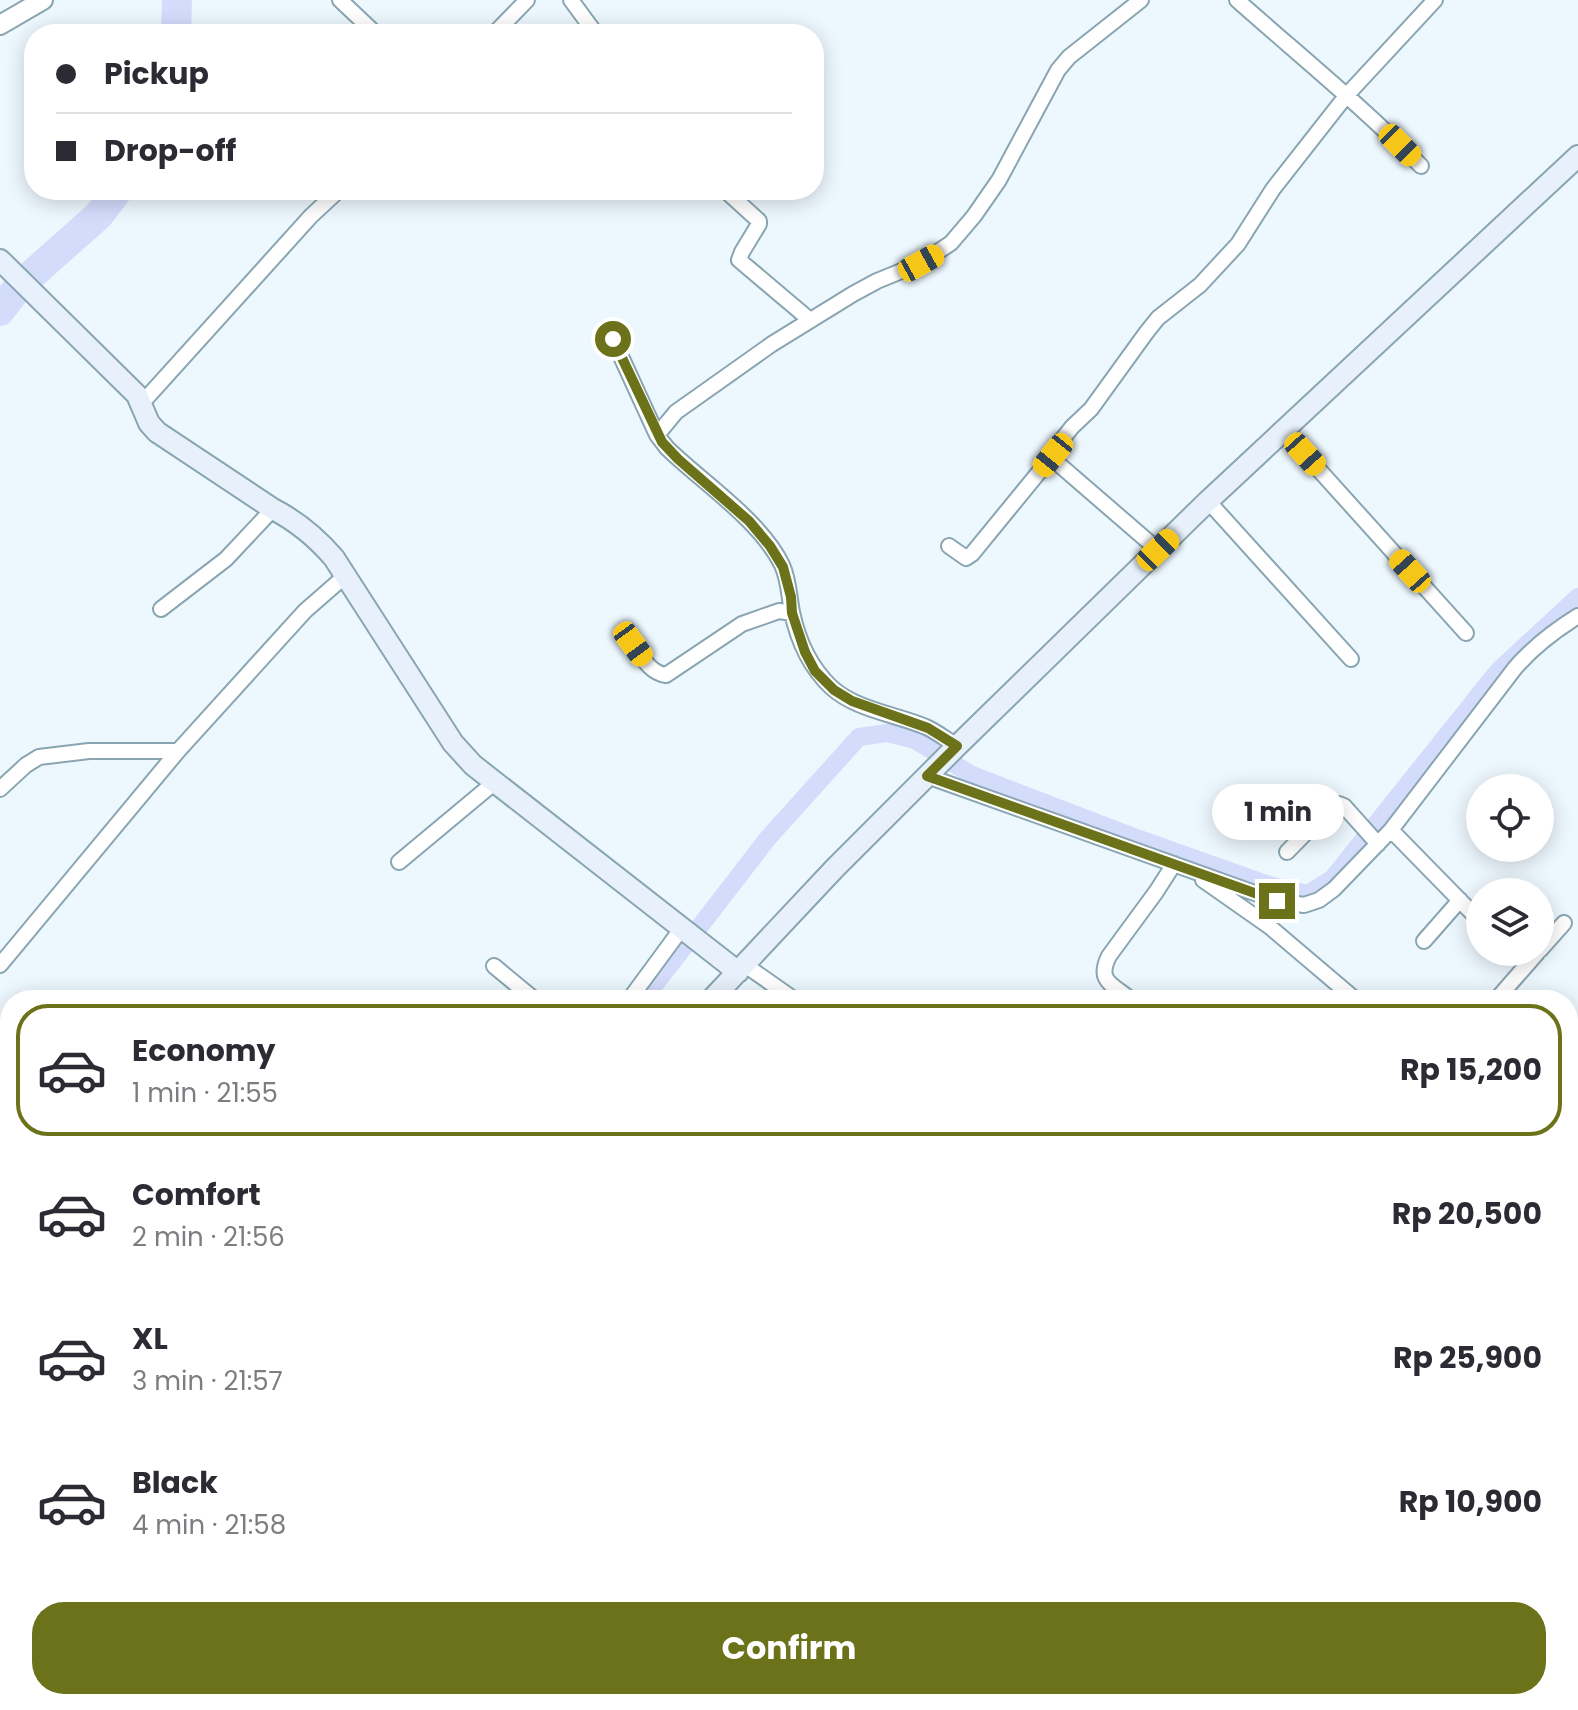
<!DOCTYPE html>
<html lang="en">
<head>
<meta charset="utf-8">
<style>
  body { margin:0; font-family:Poppins,sans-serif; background:#f2f2f3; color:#2b2b33; height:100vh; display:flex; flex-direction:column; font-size:30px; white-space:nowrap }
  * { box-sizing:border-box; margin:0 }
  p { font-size:26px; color:#7c7c81 }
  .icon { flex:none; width:44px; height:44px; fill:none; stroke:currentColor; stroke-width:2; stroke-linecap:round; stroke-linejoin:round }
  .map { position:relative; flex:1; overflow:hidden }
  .side { position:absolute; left:0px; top:990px; width:1578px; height:720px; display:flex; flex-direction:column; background:#fff; border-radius:32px 32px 0 0; box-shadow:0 4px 20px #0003 }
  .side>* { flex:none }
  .top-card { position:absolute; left:24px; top:24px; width:800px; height:176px; border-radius:32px; box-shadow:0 4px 20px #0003; display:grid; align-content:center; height:176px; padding:0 32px; background:#fff }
  .buttons { position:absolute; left:1466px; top:774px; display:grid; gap:16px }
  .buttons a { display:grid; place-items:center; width:88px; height:88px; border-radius:50%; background:#fff; box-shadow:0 4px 20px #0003; font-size:40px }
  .end { position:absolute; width:36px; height:36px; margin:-18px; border:10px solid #6c7219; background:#fff; box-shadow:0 0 0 4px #fff }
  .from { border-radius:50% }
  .bubble { position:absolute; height:56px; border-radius:28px; background:#fff; box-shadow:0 4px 20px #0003; font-size:26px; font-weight:700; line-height:56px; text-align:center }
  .car { position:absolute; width:24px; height:48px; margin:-24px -12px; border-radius:10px; box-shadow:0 0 6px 2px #0007; background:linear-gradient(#f5c518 24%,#345 0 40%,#f5c518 0 76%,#345 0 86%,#f5c518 0) }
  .top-card b { display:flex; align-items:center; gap:28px; height:76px; font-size:30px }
  .top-card b+b { border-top:2px solid #e1e1e2 }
  .top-card i { width:20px; height:20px; background:#2b2b33 }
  ul { padding:14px 0 0; list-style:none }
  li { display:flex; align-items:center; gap:24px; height:132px; margin:0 16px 12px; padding:0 16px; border:4px solid transparent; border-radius:32px }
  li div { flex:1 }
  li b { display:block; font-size:30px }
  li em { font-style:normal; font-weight:700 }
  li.selected { border-color:#6c7219 }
  li>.icon { width:72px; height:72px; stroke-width:1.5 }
  .primary-button { display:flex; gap:16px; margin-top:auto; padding:16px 32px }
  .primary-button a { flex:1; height:92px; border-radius:32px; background:#6c7219; color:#fff; font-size:32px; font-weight:700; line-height:92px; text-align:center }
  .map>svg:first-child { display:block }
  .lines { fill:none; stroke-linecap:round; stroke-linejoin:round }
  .canal { stroke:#d4dcfc; stroke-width:18 }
  .river { stroke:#d4dcfc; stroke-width:30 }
  .minor-casing { stroke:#89a5b2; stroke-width:18 }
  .tertiary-casing { stroke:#89a5b2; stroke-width:22 }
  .secondary-casing { stroke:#89a5b2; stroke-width:24 }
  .minor { stroke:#fff; stroke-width:14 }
  .tertiary { stroke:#fff; stroke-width:18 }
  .secondary { stroke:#e8f1fb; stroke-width:20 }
  .route { stroke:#6c7219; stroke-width:10 }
</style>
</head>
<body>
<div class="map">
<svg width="1578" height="1710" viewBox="0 0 1578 1710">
  <rect width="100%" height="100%" fill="#edf8fe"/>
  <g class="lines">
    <!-- canal -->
    <path class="canal" d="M643 1000 768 838 859 737 887 733 915 740 972 775 1131 836 1269 885 1308 894 1332 879 1498 671 1578 597
      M0 1460H10"/>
    <!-- river -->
    <path class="river" d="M176 34 177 0
      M0 311 19 286 99 215 118 190"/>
    <!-- minor casing -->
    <g class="minor-casing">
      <path id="minor" d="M340 0 376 34
        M571 0 596 34
        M1237 0C1299 55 1363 107 1421 166
        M494 34 527 0
        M725 190 759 221V224L742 252 739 260 810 320
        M613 339 657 435
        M142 403 311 216 339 190
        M1284 431 1466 633
        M1208 501 1351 659
        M949 546 966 558 972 554 1053 455
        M1158 550 1055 461 1053 451 1072 427 1091 409 1146 333 1158 318 1200 285 1238 244 1273 189 1346 96 1435 0
        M161 609 226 559 273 509
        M633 644C642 657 650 673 666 675L742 624 779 611 792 613
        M957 746C947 740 937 732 926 727 895 714 856 710 831 687 810 667 798 641 792 612 789 597 789 580 782 565 760 520 703 483 667 448L657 435 676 412 772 344 853 294 877 281 921 263 951 243 974 216 999 180 1058 70 1069 57 1141 0
        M927 776 1277 901 1304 905 1319 900 1334 889 1391 830 1515 668C1534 646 1554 631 1578 616
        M0 789 26 765 39 757 89 751H178L305 611 345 576
        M1391 830 1480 921
        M1287 852 1333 805 1339 804 1344 806 1378 844
        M399 862 495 782
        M1203 880 1270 927 1356 1000
        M1424 941 1460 900
        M1540 950 1564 923
        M0 965 178 751
        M745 965 795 1000
        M494 966 535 1000
        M629 1000 682 928
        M1131 1000C1113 984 1096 982 1109 956L1156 892 1174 864
        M1496 1000 1538 952
        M1568 1170 1578 1178
        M1568 1218 1578 1209
        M0 1445H10
        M1031 1700 1036 1710
        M336 1702 350 1710
        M489 1710 493 1700
        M870 1710 877 1700
        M1068 1710 1080 1700"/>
    </g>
    <!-- tertiary casing -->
    <g class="tertiary-casing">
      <path id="tertiary" d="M0 25 43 0"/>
    </g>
    <!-- secondary casing -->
    <g class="secondary-casing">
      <path id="secondary" d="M0 260 137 395 149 423 157 432 273 509C298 522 316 537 334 558L453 743 473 765 738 972
        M711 1000 835 868 957 746 1208 501 1578 156
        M335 1710 337 1700"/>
    </g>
    <!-- minor -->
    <use href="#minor" class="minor"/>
    <!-- tertiary -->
    <use href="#tertiary" class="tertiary"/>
    <!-- secondary -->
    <use href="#secondary" class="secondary"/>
  </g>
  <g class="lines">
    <!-- route -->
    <path class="route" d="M613 339 662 442 678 459 749 521 770 546 783 567 791 597 792 613 805 652 815 671 834 690 852 701 928 728 957 746 927 776 1277 901"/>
  </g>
</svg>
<div class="buttons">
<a><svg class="icon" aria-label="locate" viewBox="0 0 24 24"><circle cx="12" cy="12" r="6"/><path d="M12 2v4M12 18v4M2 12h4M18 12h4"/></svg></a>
<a><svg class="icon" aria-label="layers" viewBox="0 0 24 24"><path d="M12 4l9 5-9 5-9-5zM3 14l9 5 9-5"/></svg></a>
</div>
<i class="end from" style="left:613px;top:339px"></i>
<i class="end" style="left:1277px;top:901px"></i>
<div class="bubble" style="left:1212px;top:784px;width:132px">1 min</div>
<i class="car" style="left:1400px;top:145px;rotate:135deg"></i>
<i class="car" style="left:921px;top:263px;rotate:61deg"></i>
<i class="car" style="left:1305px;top:454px;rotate:138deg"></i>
<i class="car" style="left:1053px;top:455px;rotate:219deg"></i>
<i class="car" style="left:1158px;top:550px;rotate:46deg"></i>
<i class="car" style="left:1410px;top:571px;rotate:318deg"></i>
<i class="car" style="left:633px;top:644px;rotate:144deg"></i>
<div class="top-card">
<b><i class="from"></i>Pickup</b>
<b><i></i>Drop-off</b>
</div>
<section class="side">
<ul>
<li class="selected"><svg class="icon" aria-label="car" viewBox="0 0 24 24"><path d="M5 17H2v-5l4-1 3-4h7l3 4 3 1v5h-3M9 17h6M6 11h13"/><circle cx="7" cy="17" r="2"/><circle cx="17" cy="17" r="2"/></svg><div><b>Economy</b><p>1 min · 21:55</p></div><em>Rp 15,200</em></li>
<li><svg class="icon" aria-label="car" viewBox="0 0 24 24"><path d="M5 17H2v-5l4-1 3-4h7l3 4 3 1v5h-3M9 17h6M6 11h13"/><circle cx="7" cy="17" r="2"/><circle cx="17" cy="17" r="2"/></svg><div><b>Comfort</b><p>2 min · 21:56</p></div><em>Rp 20,500</em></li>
<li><svg class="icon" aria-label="car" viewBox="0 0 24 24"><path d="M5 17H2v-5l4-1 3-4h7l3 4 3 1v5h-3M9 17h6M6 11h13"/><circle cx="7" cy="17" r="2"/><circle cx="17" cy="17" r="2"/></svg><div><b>XL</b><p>3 min · 21:57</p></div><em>Rp 25,900</em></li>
<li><svg class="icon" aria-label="car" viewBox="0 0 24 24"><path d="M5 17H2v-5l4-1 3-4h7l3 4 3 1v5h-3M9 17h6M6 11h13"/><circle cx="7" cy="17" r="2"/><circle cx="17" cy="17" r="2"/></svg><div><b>Black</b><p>4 min · 21:58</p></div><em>Rp 10,900</em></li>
</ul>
<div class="primary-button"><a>Confirm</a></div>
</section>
</div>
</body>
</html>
